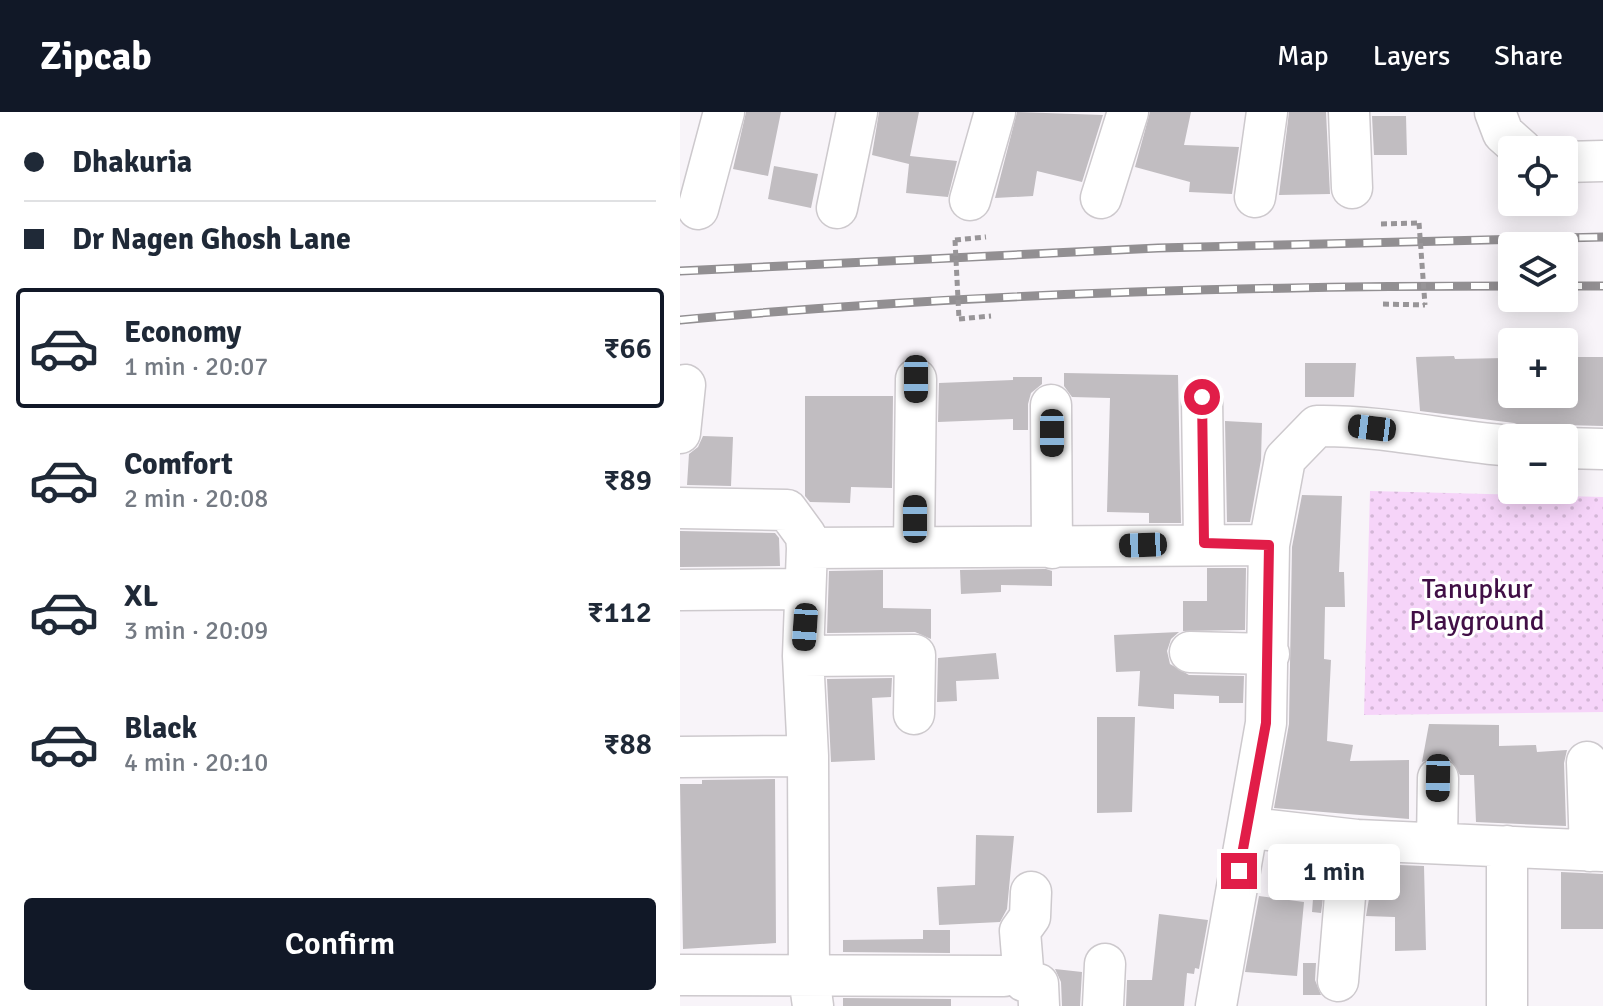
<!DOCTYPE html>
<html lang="en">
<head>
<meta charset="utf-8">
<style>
  body { margin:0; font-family:Signika,sans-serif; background:#f2f2f3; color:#1f2937; height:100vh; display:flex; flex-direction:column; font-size:30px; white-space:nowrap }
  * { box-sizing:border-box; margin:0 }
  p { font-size:26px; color:#747a83 }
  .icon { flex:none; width:44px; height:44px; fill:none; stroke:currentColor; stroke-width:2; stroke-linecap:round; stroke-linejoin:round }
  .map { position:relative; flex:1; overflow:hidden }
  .side { display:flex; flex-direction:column; background:#fff; width:680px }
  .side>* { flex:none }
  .guide { display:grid; align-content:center; height:176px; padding:0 24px; background:#fff }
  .buttons { position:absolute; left:818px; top:24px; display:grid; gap:16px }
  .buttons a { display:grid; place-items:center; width:80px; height:80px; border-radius:8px; background:#fff; box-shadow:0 4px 20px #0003; font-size:40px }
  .end { position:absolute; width:36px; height:36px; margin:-18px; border:10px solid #e11d48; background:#fff; box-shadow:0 0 0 4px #fff }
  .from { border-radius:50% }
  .bubble { position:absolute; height:56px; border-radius:8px; background:#fff; box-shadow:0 4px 20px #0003; font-size:26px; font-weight:600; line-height:56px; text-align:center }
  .car { position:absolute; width:24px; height:48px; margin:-24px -12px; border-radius:10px; box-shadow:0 0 6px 2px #0007; background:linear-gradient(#222 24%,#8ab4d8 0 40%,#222 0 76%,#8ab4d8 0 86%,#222 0) }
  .guide b { display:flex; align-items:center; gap:28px; height:76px; font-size:30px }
  .guide b+b { border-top:2px solid #e0e1e3 }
  .guide i { width:20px; height:20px; background:#1f2937 }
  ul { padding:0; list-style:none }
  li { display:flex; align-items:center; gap:24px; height:120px; margin:0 16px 12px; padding:0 8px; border:4px solid transparent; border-radius:8px }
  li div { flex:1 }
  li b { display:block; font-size:30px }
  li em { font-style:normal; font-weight:600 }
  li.active { border-color:#111827 }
  li>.icon { width:72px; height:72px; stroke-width:1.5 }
  .action { display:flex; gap:16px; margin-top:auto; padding:16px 24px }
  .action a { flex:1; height:92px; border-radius:8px; background:#111827; color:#fff; font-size:32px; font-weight:600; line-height:92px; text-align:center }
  header { display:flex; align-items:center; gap:48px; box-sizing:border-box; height:112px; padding:0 40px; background:#111827; color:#fff }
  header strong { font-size:38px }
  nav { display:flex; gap:44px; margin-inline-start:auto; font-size:28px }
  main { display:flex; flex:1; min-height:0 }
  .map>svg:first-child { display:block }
  .grass { fill:url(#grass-dots) }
  .building { fill:#c1bdc1 }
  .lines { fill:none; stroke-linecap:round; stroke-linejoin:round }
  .minor-casing { stroke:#cdc9cd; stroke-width:43 }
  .path { stroke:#989598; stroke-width:5; stroke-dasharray:6 4; stroke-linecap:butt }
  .minor { stroke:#fff; stroke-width:40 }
  .rail-casing { stroke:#928f92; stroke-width:9 }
  .rail { stroke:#fff; stroke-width:6; stroke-dasharray:18; stroke-linecap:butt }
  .path-bridge { stroke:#989598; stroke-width:5; stroke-dasharray:6 4; stroke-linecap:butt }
  .route { stroke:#e11d48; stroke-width:10 }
  .labels { text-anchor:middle; stroke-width:6; stroke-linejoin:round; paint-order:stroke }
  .park-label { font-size:28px; fill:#410f46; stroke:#fff }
</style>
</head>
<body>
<header>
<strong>Zipcab</strong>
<nav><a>Map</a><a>Layers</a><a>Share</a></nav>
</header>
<main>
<section class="side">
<div class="guide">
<b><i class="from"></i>Dhakuria</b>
<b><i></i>Dr Nagen Ghosh Lane</b>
</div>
<ul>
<li class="active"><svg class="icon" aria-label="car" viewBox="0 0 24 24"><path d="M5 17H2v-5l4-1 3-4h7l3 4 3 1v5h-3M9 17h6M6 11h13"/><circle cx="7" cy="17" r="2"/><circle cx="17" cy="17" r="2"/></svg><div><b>Economy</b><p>1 min · 20:07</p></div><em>₹66</em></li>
<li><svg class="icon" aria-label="car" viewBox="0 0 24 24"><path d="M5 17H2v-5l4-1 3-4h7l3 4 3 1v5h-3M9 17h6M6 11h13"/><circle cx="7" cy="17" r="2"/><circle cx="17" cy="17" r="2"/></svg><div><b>Comfort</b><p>2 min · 20:08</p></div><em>₹89</em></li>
<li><svg class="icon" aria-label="car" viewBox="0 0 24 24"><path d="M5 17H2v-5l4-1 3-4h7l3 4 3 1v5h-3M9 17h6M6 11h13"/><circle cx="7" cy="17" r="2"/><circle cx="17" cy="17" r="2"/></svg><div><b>XL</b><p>3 min · 20:09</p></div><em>₹112</em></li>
<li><svg class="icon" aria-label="car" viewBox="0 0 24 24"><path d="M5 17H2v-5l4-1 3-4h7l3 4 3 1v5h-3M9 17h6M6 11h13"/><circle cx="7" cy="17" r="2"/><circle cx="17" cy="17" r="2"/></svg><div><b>Black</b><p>4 min · 20:10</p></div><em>₹88</em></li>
</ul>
<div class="action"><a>Confirm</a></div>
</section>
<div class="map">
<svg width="923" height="894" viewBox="0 0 923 894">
  <defs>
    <pattern id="grass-dots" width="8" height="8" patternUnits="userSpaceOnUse" patternTransform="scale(2)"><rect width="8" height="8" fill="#f6d4f9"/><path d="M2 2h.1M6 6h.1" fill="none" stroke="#d3b6d6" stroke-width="1.8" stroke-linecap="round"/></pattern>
  </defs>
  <rect width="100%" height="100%" fill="#f8f4f9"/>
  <!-- grass -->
  <path class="grass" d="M690 379 923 385V600L684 603Z"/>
  <!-- building -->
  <path class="building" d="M66 0H101L88 64 53 57Z
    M199 0H239L230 44 277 49 268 85 226 81 229 52 192 43Z
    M337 0 423 3 402 70 357 59 353 84 315 86Z
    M470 0H511L504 33 559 35 552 82 509 80 510 70 455 55Z
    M609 0H646L650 82 599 83Z
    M692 4H726L727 43H694Z
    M94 54 138 62 131 96 88 87Z
    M774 244 775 247 825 246 826 282H884V245H923V314L884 313 872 316 864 324H853L845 315 834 311 740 299 736 245Z
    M625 251H676L674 285H625Z
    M384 261 498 263 501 411H469V401L427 400 430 286 392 285 384 274Z
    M333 265H362V272L351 281 348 292V318H333V307L258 310 259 271 333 268Z
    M125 284H213L212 376 171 375 170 391 130 390 125 384Z
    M545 309 582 311 581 348 570 410H547Z
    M23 324 53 325 51 374 7 373 9 342 18 335Z
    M622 383 662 384 659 460H664L665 495H645L644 547 651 548 647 629 673 633 670 649 729 648V707L594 696 609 612 612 435Z
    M0 419 95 421 99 426 100 454 0 455Z
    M527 456H566L565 518 503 519V489H527Z
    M203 458V496L251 497V527L235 520 147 521 149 459Z
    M280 458 366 457 372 459V474L321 473V480L281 482Z
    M499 520 491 527 487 539 490 552 509 563 564 564 563 591H539V584L494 582V597L458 594 460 559 436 560 434 523Z
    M316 541 319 567 276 569 277 589 257 590 258 546Z
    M212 566 211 585 192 586 195 648 151 650 147 567Z
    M417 605H455L452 700 417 701Z
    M749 612 819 613V634L856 633 857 640 887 638 884 651 886 714 796 710 794 663H780L770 647 759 643 742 650Z
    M95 667 96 831 3 837 0 672H22V668Z
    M296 723 334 724 327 797 320 810 259 813 257 775 295 773Z
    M636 747 648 748 641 801 632 800Z
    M695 752 744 754 746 838 715 839V805L686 804Z
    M881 760 923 762V817H881Z
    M579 784 624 790 617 864 565 860Z
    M479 802 528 808 519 857 515 856 514 862 507 861 504 894H446L447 868H472Z
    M243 818H270V841L163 840V828L243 827Z
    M623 851H636L635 868 641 883H623Z
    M375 857 402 860 400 894H382L381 870Z
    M163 886 271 887V894H163Z"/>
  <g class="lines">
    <!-- minor casing -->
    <g class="minor-casing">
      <path id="minor" d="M669 0 672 76
        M815 0 823 21 842 38
        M884 50 923 49
        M575 85 587 0
        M421 86 448 0
        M290 88 315 0
        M157 96 177 0
        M18 97 44 0
        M522 285 524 431
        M371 293 372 436
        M0 321 5 273
        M884 336 923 337
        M0 396 107 398 126 424 127 436 123 544 128 644 129 865 133 894
        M234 435 236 267
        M127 436 589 433
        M0 478 125 477
        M510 540 589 542
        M123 544 235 543 234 602
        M0 645 128 644
        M907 650 910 739
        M570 716 677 728 923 739
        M757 731 758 666
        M351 780 350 805 340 819 344 869 358 872 359 894
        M0 863 324 864
        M658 869 666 772 677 728
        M423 894 425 852
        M536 894 586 611 589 433 605 347 637 314C703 313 767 329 832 334
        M827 894V734"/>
    </g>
    <!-- path -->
    <path class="path" d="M701 112 739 111
      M275 128 306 125
      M703 192 745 193
      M279 207 311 204"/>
    <!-- minor -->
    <use href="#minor" class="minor"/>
    <!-- rail casing -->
    <g class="rail-casing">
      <path id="rail" d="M0 159 478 136 923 125
        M884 174H923
        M0 208C276 182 555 174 832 174"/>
    </g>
    <!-- rail -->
    <use href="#rail" class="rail"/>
    <!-- path-bridge -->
    <path class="path-bridge" d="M739 111 745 193
      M275 128 279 207"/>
  </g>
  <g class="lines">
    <!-- route -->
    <path class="route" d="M522 285 524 431 589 433 586 611 559 759"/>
  </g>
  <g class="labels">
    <!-- park labels -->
    <g class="park-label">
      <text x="797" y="486">Tanupkur<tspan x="797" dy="32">Playground</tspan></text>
    </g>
  </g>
</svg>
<div class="buttons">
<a><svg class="icon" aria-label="locate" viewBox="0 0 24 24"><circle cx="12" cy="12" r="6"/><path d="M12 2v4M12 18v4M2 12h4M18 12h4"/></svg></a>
<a><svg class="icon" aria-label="layers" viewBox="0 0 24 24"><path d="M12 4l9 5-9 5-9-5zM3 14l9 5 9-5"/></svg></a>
<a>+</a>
<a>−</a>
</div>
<i class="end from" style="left:522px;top:285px"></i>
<i class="end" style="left:559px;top:759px"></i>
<div class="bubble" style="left:588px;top:732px;width:132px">1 min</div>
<i class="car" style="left:236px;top:267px;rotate:180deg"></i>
<i class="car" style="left:692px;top:316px;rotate:277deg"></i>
<i class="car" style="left:372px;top:321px;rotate:180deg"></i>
<i class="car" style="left:235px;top:407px;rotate:0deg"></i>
<i class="car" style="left:463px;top:433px;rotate:268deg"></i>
<i class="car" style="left:125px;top:515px;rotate:184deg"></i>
<i class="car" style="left:758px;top:666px;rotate:181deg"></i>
</div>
</main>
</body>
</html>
